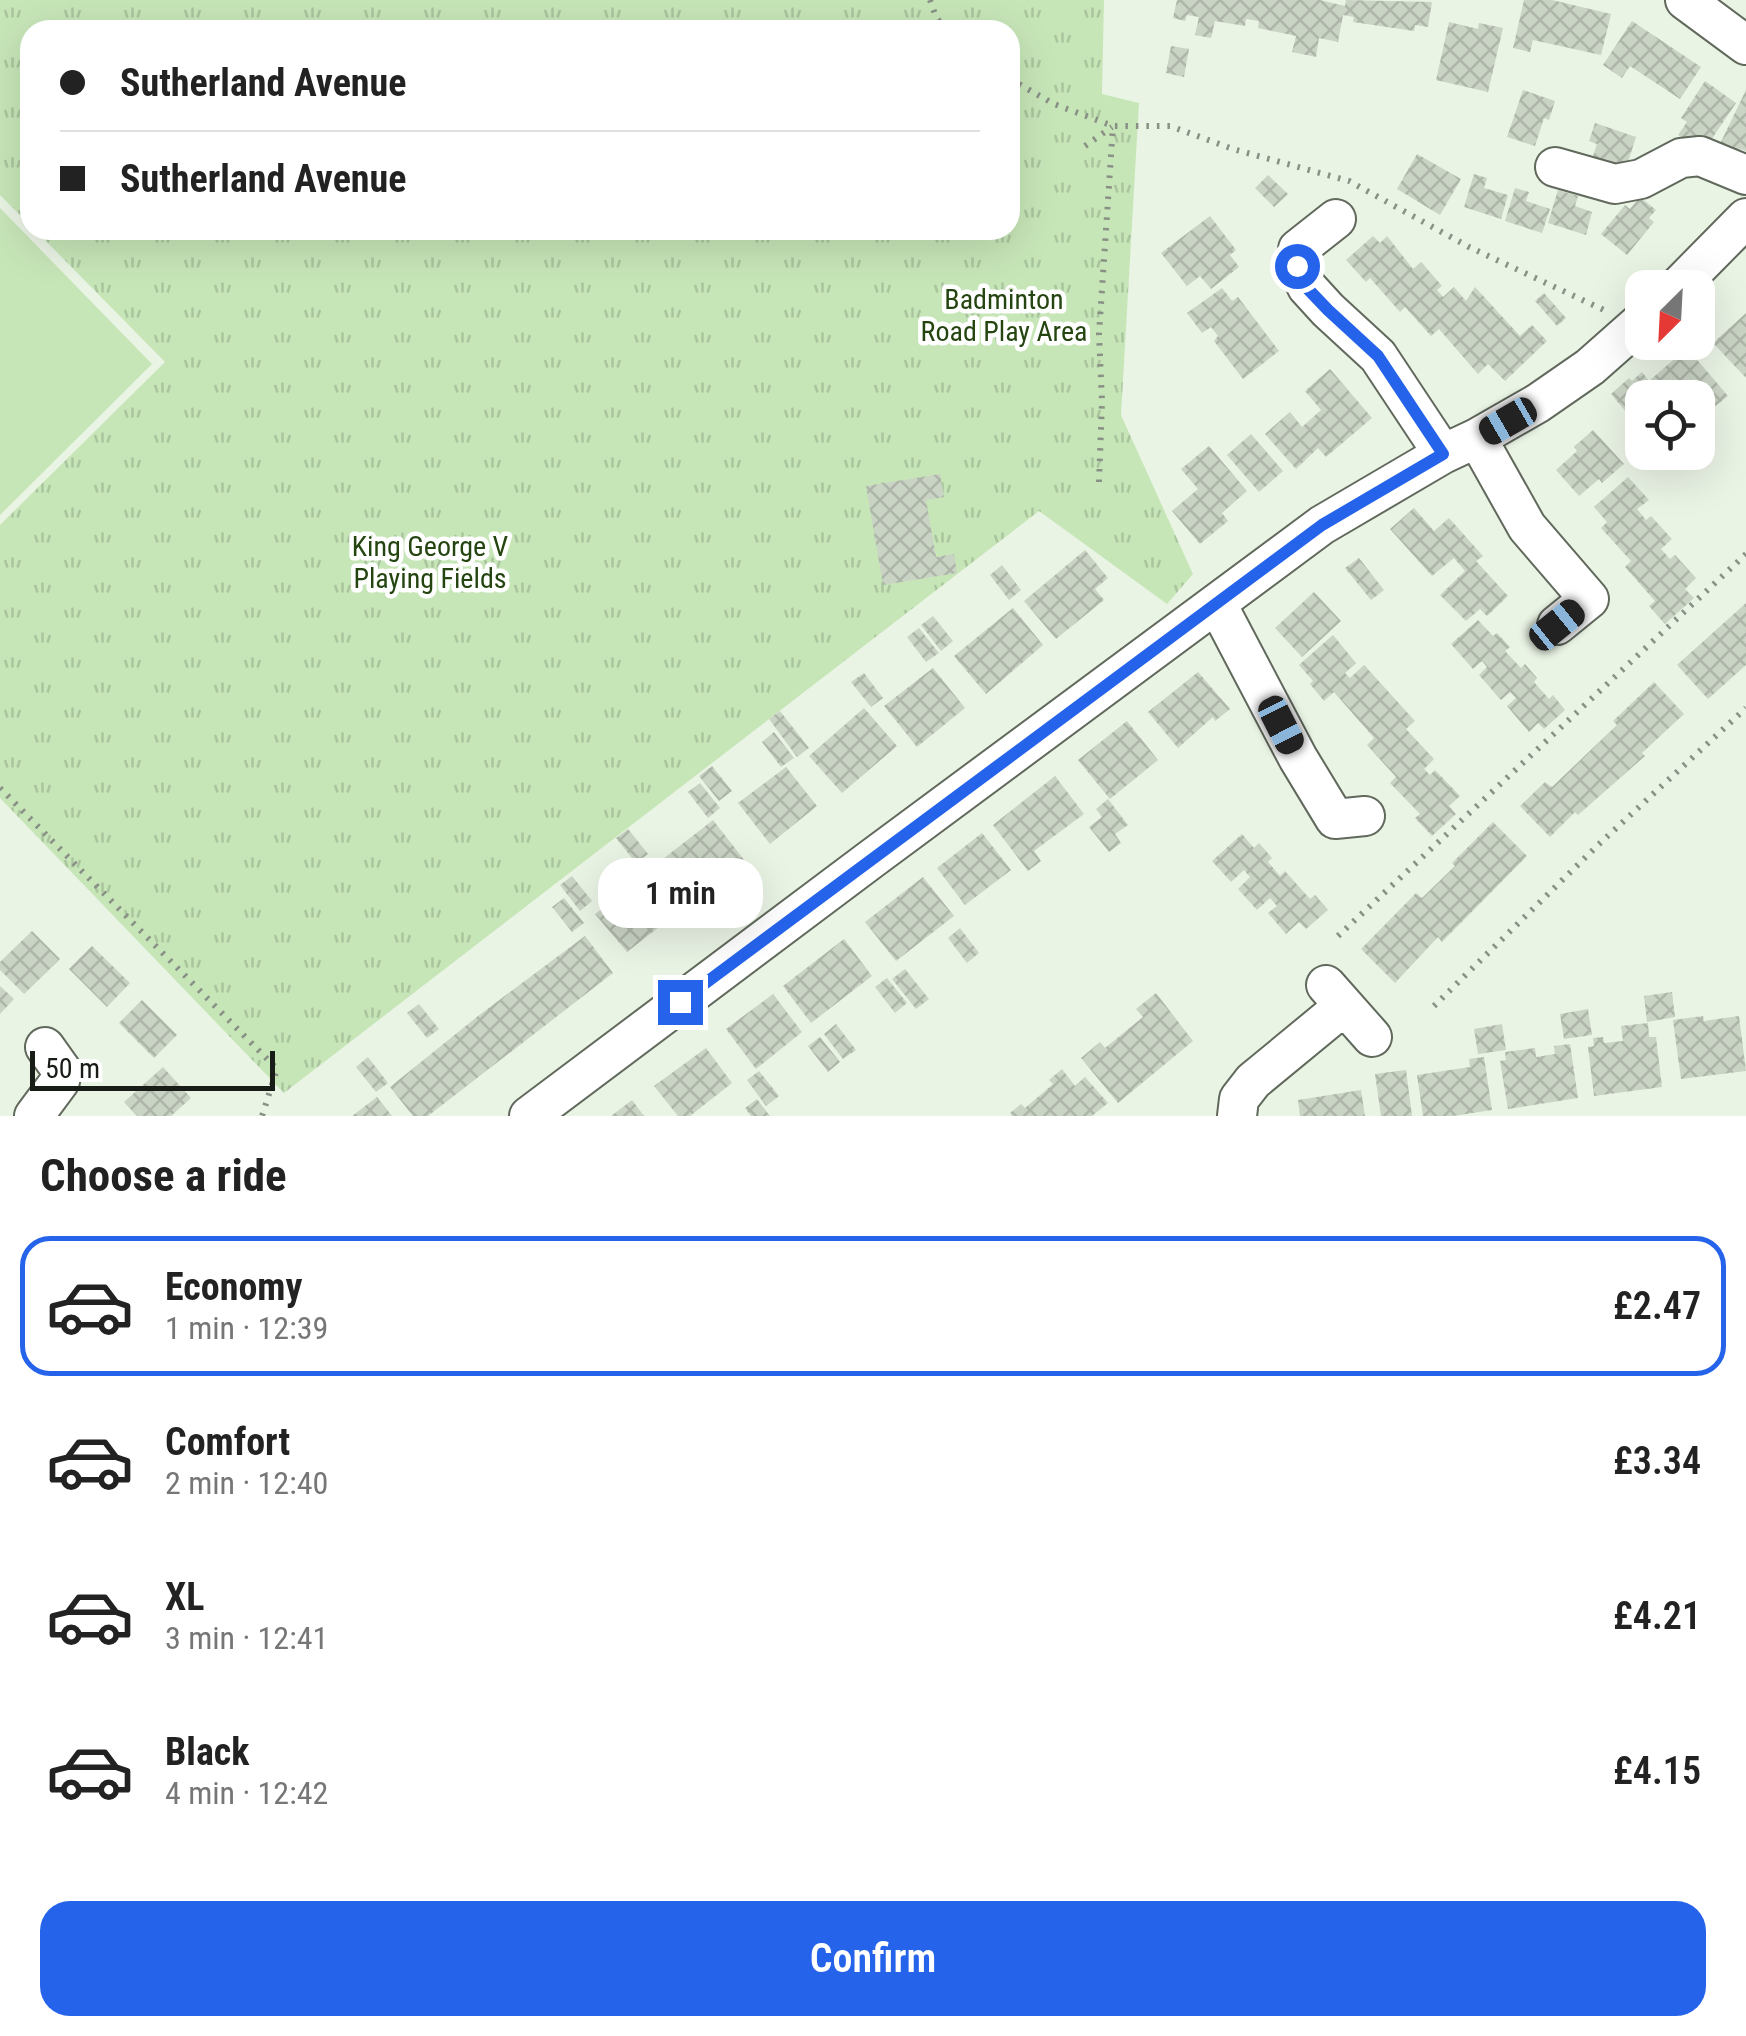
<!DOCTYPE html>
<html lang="en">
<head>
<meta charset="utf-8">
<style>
  body { margin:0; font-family:"Roboto Condensed",sans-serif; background:#f6f6f6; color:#222; height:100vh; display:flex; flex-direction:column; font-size:38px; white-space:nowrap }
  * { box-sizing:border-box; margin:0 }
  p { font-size:32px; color:#767676 }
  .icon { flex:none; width:55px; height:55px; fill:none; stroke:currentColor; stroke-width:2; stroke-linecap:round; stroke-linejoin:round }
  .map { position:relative; height:1116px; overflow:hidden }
  .sheet { display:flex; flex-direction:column; background:#fff; flex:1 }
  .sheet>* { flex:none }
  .top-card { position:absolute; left:20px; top:20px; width:1000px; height:220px; border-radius:30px; box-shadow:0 10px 40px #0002; display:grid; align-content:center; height:220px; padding:0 40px; background:#fff }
  .needle { width:65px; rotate:204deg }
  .buttons { position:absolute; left:1625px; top:270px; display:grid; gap:20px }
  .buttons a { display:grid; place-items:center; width:90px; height:90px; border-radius:20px; background:#fff; box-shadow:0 10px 40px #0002; font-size:50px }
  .scale { position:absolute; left:30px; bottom:25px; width:245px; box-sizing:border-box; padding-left:10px; border:5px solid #191d17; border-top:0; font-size:28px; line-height:35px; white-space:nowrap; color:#191d17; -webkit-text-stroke:8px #fff; paint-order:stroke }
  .end { position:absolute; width:45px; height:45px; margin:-22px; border:12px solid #2563eb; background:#fff; box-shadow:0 0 0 5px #fff }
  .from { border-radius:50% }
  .bubble { position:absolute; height:70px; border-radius:30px; background:#fff; box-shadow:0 10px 40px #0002; font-size:32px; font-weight:600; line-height:70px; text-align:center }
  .car { position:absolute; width:30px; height:60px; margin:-30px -15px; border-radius:12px; box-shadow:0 0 8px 2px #0007; background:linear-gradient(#222 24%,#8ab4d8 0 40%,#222 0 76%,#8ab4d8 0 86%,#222 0) }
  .top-card b { display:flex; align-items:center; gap:35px; height:95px; font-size:38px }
  .top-card b+b { border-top:2px solid #e0e0e0 }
  .top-card i { width:25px; height:25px; background:#222 }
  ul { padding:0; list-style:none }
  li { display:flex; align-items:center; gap:30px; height:140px; margin:0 20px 15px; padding:0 20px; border:5px solid transparent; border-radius:30px }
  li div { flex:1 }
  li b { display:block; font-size:38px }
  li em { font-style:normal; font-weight:600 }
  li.on { border-color:#2563eb }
  li>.icon { width:90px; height:90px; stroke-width:1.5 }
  h2 { padding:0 40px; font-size:45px; line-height:120px }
  .action { display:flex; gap:20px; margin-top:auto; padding:20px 40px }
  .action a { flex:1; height:115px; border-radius:30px; background:#2563eb; color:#fff; font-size:40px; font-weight:600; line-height:115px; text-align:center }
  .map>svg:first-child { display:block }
  .grass { fill:#c7e6b8 }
  .park { fill:url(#park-tufts) }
  .building { fill:url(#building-cross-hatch) }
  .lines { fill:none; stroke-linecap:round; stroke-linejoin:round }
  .minor-casing { stroke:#60695c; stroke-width:42 }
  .path { stroke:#899086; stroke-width:6; stroke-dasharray:2.5 8; stroke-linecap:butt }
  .minor { stroke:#fff; stroke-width:38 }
  .route { stroke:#2563eb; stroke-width:12 }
  .labels { text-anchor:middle; stroke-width:9; stroke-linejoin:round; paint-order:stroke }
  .park-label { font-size:28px; fill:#244410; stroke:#fff }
</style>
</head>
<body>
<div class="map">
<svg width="1746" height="1116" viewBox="0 0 1746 1116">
  <defs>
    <pattern id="park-tufts" width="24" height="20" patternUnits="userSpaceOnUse" patternTransform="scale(2.5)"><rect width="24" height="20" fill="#c7e6b8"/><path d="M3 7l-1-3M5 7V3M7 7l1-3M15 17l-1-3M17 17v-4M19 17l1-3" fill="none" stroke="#aac59d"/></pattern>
    <pattern id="building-cross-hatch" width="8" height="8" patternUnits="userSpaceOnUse" patternTransform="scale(2.5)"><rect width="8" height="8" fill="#cad4c5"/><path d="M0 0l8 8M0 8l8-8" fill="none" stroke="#adb6a8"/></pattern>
  </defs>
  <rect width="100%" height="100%" fill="#eaf4e5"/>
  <!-- grass -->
  <path class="grass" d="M0 208 152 364 0 515Z"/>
  <!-- park -->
  <path class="park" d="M0 0H1104L1102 94 1139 103 1121 415 1193 574 1167 604 1039 511 284 1093 0 798V525L165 362 35 230H1010V30H30V225L0 195Z"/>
  <!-- building -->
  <path class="building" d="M1177 0H1320L1345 6 1346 0 1432 2 1428 27 1415 25 1414 31 1353 22 1354 17 1343 15 1338 42 1319 38 1316 57 1292 52 1296 36 1258 28 1259 21 1246 19 1245 26 1215 21 1211 38 1195 35 1199 17 1187 15 1185 21 1173 18Z
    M1524 0H1552L1611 14 1601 55 1533 40 1530 52 1513 48Z
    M1632 21 1701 67 1680 99 1630 66 1622 78 1603 65Z
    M1449 22 1478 29 1479 23 1503 28 1488 92 1436 80Z
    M1171 46 1189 49 1184 77 1166 73Z
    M1705 81 1736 103 1707 146H1695L1678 135 1687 122 1681 118Z
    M1523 90 1555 101 1549 120 1544 118 1535 146 1507 137Z
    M1746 90V151L1740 149 1738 154 1719 146Z
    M1595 123 1636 137 1625 171 1592 159 1597 144 1589 141Z
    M1417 154 1461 179 1440 215 1397 189Z
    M1474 174 1487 178 1484 188 1508 195 1501 219 1464 207Z
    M1268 175 1288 194 1274 207 1255 188Z
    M1515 188 1529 192 1526 201 1550 209 1542 233 1505 221Z
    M1558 190 1578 196 1575 206 1592 212 1586 235 1548 223Z
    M1640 197 1656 210 1649 218 1654 222 1627 255 1601 234 1625 205 1630 209Z
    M1210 216 1236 250 1230 255 1239 267 1211 289 1200 276 1187 286 1161 253Z
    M1373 236 1380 243 1387 236 1413 269 1421 262 1442 286 1437 290 1443 297 1454 287 1466 301 1475 287 1520 336 1532 325 1547 341 1505 381 1488 364 1478 374 1439 329 1431 336 1405 307 1400 312 1370 278 1366 282 1346 260Z
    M1222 288 1232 301 1238 297 1279 351 1243 379 1214 341 1218 336 1211 327 1202 333 1187 313Z
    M1544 293 1566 318 1557 326 1535 301Z
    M1746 313V378L1713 343Z
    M1687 348 1728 396 1713 408 1704 398 1698 404V398H1642V421L1637 425 1611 394 1629 378 1632 381 1642 372 1649 381Z
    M1330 369 1372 418 1326 457 1318 448 1296 469 1265 434 1290 412 1302 427 1321 410 1305 391Z
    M1593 430 1624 464 1602 483 1599 479 1579 496 1556 470 1577 451 1574 447Z
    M1251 434 1283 471 1259 492 1227 455Z
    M1209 446 1247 491 1222 513 1228 521 1200 544 1172 511 1198 489 1181 469Z
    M940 474 944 497 926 500 936 557 954 554 957 573 883 585 866 486Z
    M1628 477 1649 500 1637 509 1646 520 1651 516 1672 539 1661 549 1670 559 1675 555 1696 578 1685 589 1694 598 1665 624 1649 606 1655 601 1625 567 1631 561 1601 528 1607 522 1594 507Z
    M1414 508 1434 531 1449 518 1483 556 1476 561 1508 596 1487 616 1480 609 1466 621 1440 595 1465 571 1454 558 1432 576 1390 529Z
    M1085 550 1108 578 1095 589 1104 600 1056 639 1024 601Z
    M1359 558 1384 590 1371 600 1345 568Z
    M1002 565 1021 590 1009 600 990 575Z
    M1314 592 1341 621 1302 657 1275 628Z
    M1746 603V665L1708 699 1677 665Z
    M1013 608 1043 645 986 694 954 656Z
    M933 616 953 641 941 651 921 625Z
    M1478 620 1493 636 1497 633 1510 647 1505 651 1521 668 1525 664 1537 678 1534 682 1549 699 1553 695 1565 710 1544 729 1538 723 1529 732 1507 706 1516 698 1510 692 1501 700 1479 675 1487 667 1482 661 1473 669 1451 644Z
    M919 628 939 653 926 662 907 637Z
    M1333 635 1356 663 1345 673 1350 678 1364 665 1415 721 1406 729 1434 759 1424 769 1430 775 1435 770 1460 796 1449 806 1456 814 1432 836 1415 818 1420 814 1390 783 1396 777 1367 745 1374 738 1334 692 1324 701 1310 684 1313 681 1299 665Z
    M933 668 965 708 917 747 884 706Z
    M1198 672 1230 709 1215 721 1213 717 1178 748 1148 712Z
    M864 673 883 698 871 707 851 682Z
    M1654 682 1684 714 1642 753 1645 756 1578 815 1575 812 1550 837 1520 806 1545 782 1552 787 1617 725 1613 721Z
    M864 708 897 746 842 793 809 756Z
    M780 711 809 748 797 757 769 719Z
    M1127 721 1158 760 1110 799 1078 760Z
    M774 732 794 758 781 767 762 742Z
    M712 766 732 791 719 801 699 776Z
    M786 767 817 806 770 844 738 803Z
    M1055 776 1084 814 1034 851 1041 861 1028 871 993 825Z
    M700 783 720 808 708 818 688 792Z
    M1108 799 1128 825 1115 834 1121 843 1109 852 1089 827 1102 817 1096 809Z
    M713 820 745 861 688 908 654 866Z
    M1493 822 1527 856 1442 942 1438 937 1395 983 1361 949 1416 893 1422 898 1455 866 1452 863Z
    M628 829 648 854 636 863 616 838Z
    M982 833 1011 870 965 905 937 868Z
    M1242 834 1254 848 1259 843 1272 858 1268 862 1280 876 1285 871 1310 899 1315 895 1328 910 1306 929 1299 922 1286 934 1268 913 1277 906 1270 898 1257 910 1238 889 1250 877 1244 870 1231 882 1212 861Z
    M647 874 677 913 627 952 595 914Z
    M572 876 592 901 580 911 560 885Z
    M923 877 954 916 896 961 865 922Z
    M564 898 584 923 572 932 552 907Z
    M960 928 979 953 967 963 948 938Z
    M32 931 60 959 24 994 0 970V962Z
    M585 936 613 973 428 1116H413L390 1087 478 1016Z
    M844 939 872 976 811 1023 783 986Z
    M92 946 130 983 107 1007 69 969Z
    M905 969 929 999 916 1009 892 979Z
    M887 978 907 1003 895 1013 875 987Z
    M0 986 14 999 0 1014Z
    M1672 992 1675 1017 1647 1022 1644 996Z
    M1156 993 1193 1041 1118 1103 1081 1058 1100 1042 1105 1048 1143 1017 1136 1009Z
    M773 994 802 1032 756 1069 726 1029Z
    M142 1000 177 1035 154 1058 119 1023Z
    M419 1004 439 1029 427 1038 407 1013Z
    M1588 1009 1592 1035 1564 1039 1560 1014Z
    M1703 1016 1704 1021 1739 1016 1746 1071 1681 1079 1673 1020Z
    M1648 1023 1649 1037H1656L1662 1087 1594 1096 1588 1047 1594 1046 1593 1038 1603 1037 1604 1043 1623 1041 1621 1026Z
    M836 1024 856 1050 843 1059 824 1034Z
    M1502 1024 1506 1050 1478 1054 1474 1029Z
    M820 1037 840 1062 828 1072 808 1046Z
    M1570 1044 1578 1098 1508 1109 1500 1061 1506 1060 1505 1052 1535 1048 1536 1057 1555 1054 1554 1046Z
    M706 1048 732 1083 690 1116H678L654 1086Z
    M368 1057 388 1083 376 1092 356 1067Z
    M1484 1057 1492 1110 1453 1116H1423L1417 1075 1470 1067 1469 1059Z
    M163 1067 191 1098 171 1116H137L124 1102Z
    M1062 1069 1075 1086 1085 1077 1108 1103 1092 1116H1012L1010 1113 1021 1104 1025 1108 1053 1084 1049 1080Z
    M1406 1070 1412 1116H1381L1375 1074Z
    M759 1071 779 1096 766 1106 747 1080Z
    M1361 1090 1365 1116H1300L1298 1100Z
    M377 1097 392 1116H352Z
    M757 1099 770 1116H751L745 1108Z
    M632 1100 644 1116H611Z"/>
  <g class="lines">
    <!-- minor casing -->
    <g class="minor-casing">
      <path id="minor" d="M1685 0 1746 45
        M1555 167 1615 184 1641 179 1681 158 1700 156 1746 175
        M1336 219 1298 249 1297 266 1307 287 1328 310 1378 356 1443 454
        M1677 288 1746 218
        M1477 438 1527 527 1589 599 1557 625
        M1217 604 1298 758 1335 819 1365 816
        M1326 985 1372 1037
        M34 1116 60 1081 62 1071 45 1047
        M529 1116 870 860 1322 525 1443 454 1477 438 1538 403 1590 367 1642 321
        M1237 1116 1239 1099 1253 1081 1344 1006"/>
    </g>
    <!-- path -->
    <path class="path" d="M930 0 936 17 946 30
      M1010 79 1054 104 1113 126H1170L1233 149 1349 181 1469 247 1604 310
      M1085 146 1112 127
      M1099 482 1102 402 1099 334 1113 126
      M0 788 277 1069 262 1116
      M1338 936 1746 554
      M1434 1006 1598 845 1746 708"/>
    <!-- minor -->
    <use href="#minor" class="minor"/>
  </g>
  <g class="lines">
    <!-- route -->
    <path class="route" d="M680 1002 1322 525 1443 454 1378 356 1328 310 1306 287 1297 266"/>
  </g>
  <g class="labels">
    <!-- park labels -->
    <g class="park-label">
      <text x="1004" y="309">Badminton<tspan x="1004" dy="32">Road Play Area</tspan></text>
      <text x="430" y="556">King George V<tspan x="430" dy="32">Playing Fields</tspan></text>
    </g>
  </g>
</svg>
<div class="buttons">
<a><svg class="needle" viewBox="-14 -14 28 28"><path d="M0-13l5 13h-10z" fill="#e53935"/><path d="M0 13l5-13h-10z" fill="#767676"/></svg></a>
<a><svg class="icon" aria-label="locate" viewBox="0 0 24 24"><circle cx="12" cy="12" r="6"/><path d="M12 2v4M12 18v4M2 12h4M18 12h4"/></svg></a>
</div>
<div class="scale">50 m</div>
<i class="end from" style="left:1297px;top:266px"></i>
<i class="end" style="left:680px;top:1002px"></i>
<div class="bubble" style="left:598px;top:858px;width:165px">1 min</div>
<i class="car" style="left:1508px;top:421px;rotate:240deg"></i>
<i class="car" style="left:1557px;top:625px;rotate:51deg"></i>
<i class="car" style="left:1281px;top:725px;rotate:153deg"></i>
<div class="top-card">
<b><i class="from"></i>Sutherland Avenue</b>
<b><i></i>Sutherland Avenue</b>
</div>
</div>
<section class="sheet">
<h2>Choose a ride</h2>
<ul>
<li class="on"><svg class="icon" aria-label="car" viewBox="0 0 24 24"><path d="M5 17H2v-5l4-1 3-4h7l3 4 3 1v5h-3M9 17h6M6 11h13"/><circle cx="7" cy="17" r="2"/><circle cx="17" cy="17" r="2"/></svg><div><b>Economy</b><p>1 min · 12:39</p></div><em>£2.47</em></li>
<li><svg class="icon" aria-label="car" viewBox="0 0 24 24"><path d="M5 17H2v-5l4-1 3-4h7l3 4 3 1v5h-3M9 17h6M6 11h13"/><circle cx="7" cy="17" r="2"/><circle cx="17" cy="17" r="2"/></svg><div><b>Comfort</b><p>2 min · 12:40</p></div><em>£3.34</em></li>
<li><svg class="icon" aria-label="car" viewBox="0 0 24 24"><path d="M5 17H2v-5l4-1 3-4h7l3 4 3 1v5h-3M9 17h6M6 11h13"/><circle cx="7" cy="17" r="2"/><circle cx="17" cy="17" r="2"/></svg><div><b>XL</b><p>3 min · 12:41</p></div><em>£4.21</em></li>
<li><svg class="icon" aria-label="car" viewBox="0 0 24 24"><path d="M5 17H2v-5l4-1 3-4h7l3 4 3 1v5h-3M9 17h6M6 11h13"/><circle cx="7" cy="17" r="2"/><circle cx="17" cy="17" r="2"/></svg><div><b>Black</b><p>4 min · 12:42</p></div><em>£4.15</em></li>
</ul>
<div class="action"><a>Confirm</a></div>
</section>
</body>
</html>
